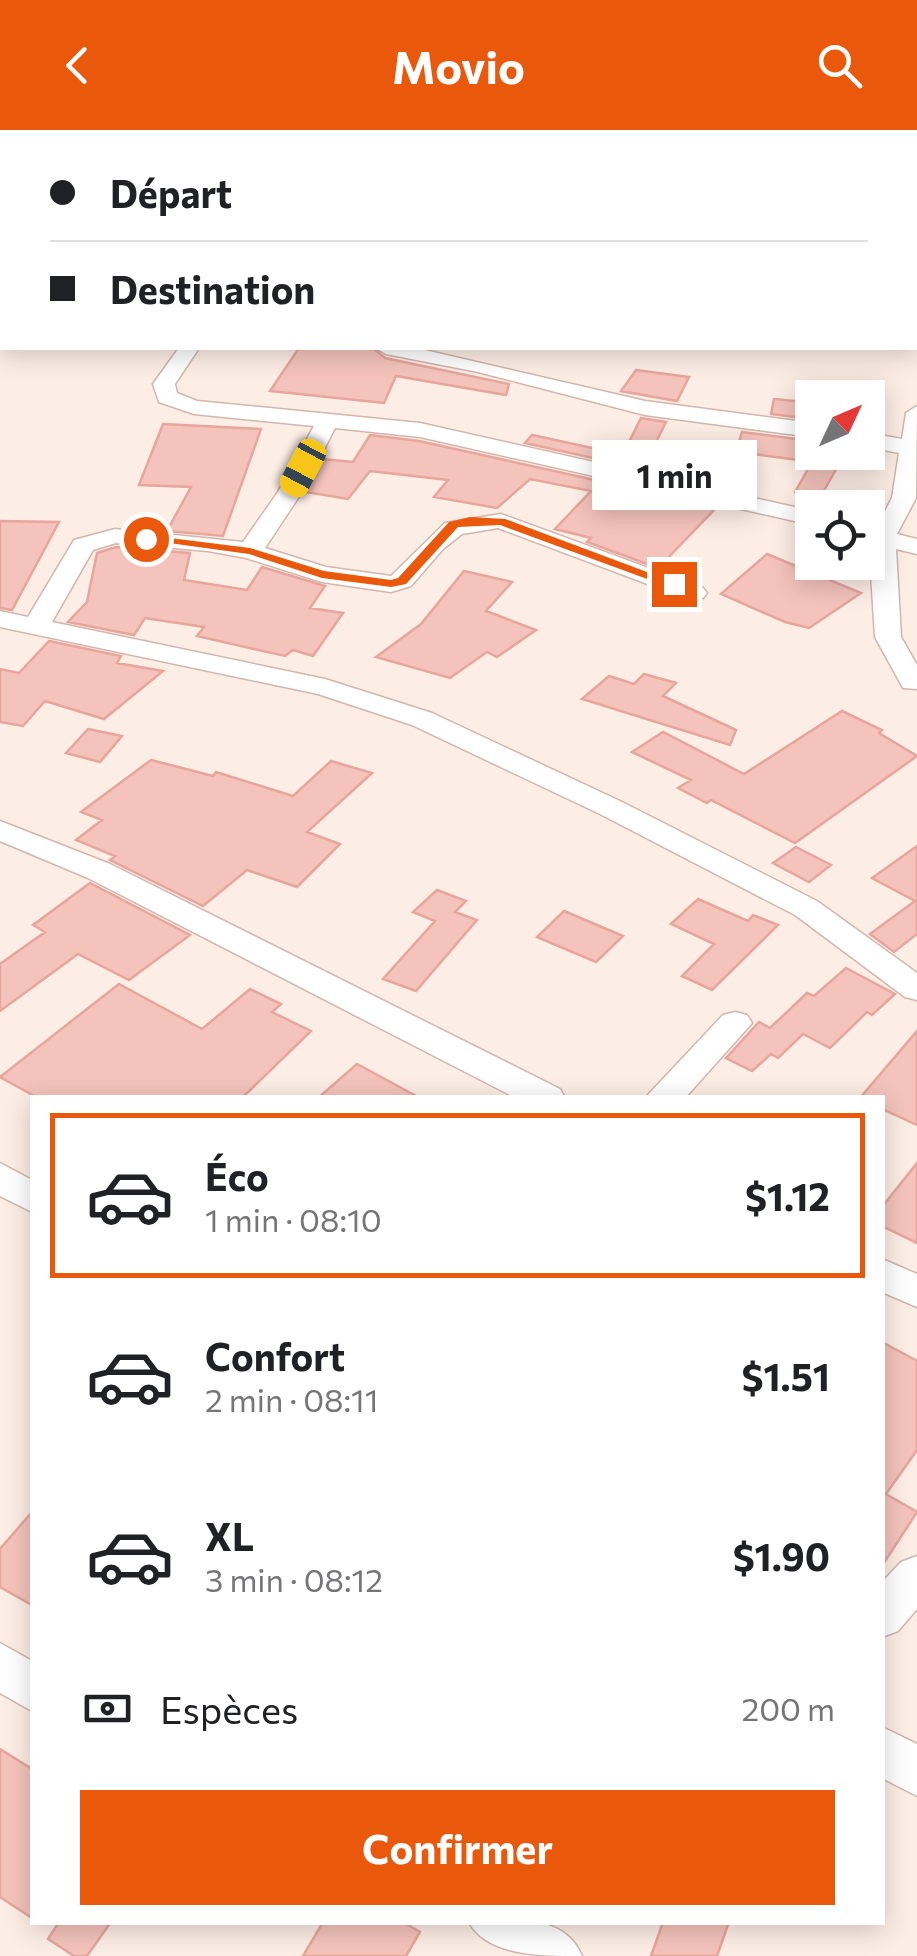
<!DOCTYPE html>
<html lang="fr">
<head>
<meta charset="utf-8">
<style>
  body { margin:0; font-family:Commissioner,sans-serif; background:#f2f2f2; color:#202124; height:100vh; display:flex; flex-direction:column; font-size:38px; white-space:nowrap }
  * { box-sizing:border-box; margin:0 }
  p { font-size:32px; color:#757577 }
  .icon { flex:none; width:55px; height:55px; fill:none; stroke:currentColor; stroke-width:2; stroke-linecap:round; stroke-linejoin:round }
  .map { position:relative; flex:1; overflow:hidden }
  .details { position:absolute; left:30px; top:965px; width:855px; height:830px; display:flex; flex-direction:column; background:#fff; border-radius:0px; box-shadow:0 5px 25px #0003 }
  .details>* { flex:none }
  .guide { position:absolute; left:0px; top:0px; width:918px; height:220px; box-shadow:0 5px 25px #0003; display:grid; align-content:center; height:220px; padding:0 50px; background:#fff }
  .needle { width:65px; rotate:46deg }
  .tools { position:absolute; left:795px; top:250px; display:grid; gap:20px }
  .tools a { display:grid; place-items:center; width:90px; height:90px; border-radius:0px; background:#fff; box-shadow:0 5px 25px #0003; font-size:50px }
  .end { position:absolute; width:45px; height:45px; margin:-22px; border:12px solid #ea580c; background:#fff; box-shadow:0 0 0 5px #fff }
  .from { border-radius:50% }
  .bubble { position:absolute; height:70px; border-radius:0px; background:#fff; box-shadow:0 5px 25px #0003; font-size:32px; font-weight:700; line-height:70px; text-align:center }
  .car { position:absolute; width:30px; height:60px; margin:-30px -15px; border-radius:12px; box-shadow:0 0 8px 2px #0007; background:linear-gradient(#f5c518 24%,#345 0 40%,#f5c518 0 76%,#345 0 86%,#f5c518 0) }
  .guide b { display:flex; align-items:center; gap:35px; height:95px; font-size:38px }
  .guide b+b { border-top:2px solid #e0e0e0 }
  .guide i { width:25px; height:25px; background:#202124 }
  ul { padding:18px 0 0; list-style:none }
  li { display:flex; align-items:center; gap:30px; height:165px; margin:0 20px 15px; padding:0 30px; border:5px solid transparent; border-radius:0px }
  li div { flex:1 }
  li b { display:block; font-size:38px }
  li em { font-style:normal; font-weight:700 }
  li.on { border-color:#ea580c }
  li>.icon { width:90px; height:90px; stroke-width:1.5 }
  .pay { display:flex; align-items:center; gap:25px; height:110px; padding:0 50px; font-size:38px }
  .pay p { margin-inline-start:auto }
  .primary-button { display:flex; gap:20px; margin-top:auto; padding:20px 50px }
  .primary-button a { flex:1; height:115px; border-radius:0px; background:#ea580c; color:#fff; font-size:40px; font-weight:700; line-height:115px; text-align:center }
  header { display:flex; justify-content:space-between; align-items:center; height:130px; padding:0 50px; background:#ea580c; color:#fff; font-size:45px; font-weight:700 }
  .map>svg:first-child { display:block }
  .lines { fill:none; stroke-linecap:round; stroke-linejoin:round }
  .river { fill:#b9e8e3; fill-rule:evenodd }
  .building { fill:#f4c4bc; stroke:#e7a59b; stroke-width:2.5 }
  .street-casing { stroke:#d2b5ad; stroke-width:3 }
  .street { fill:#fff; fill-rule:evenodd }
  .route { fill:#ea580c }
</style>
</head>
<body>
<header><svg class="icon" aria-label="back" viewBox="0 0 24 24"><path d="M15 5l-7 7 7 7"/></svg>Movio<svg class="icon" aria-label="search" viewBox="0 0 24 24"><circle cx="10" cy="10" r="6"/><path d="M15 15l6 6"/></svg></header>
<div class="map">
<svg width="917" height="1826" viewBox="0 0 917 1826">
  <rect width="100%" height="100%" fill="#fdeee5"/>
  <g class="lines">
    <!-- river -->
    <path class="river" d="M642 0H676L678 2H644Z
      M915 40 917 41V59L915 58Z"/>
  </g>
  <!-- building -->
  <path class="building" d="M299 218H373L385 228 509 254 506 265 396 246 384 273 270 261Z
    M636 240 689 247 677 271 621 261Z
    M774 269 806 272 803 288 771 284Z
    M641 288 666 292 650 324 711 332 701 352 525 313 532 305 592 318 597 313 626 318Z
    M163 294 261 299 223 406 167 401 191 357 139 355Z
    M742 302 804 310 799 330 736 322Z
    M370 305 419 311 717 377 658 438 587 412 591 408 555 399 591 361 530 349 497 378 434 367 448 350 370 341 348 369 306 362 323 329 353 332Z
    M812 332 838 336 821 366 795 362Z
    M0 391 59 392 12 480 0 478Z
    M116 417 190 423 184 450 247 460 262 437 325 456 310 478 343 483 313 526 293 520 285 526 197 506 204 497 145 488 134 505 68 492 87 472 97 423Z
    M767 424 861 463 809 498 785 492 721 464Z
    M464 441 512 452 486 481 536 500 497 527 487 522 450 548 376 527 421 494Z
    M49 511 121 526 117 533 163 541 104 589 45 571 23 596 0 592V539L19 543Z
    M644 544 676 553 663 566 736 600 730 615 582 569 609 546 634 554Z
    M842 581 882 600 879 603 917 626 795 713 711 670 707 673 678 658 691 650 632 622 663 602 744 644Z
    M88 599 122 606 100 632 66 623Z
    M151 630 213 646 216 642 293 666 331 631 372 643 307 702 340 714 297 757 247 740 203 776 110 730 115 726 76 710 102 690 81 682Z
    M917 716V804L894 822 870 804 915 771 872 748Z
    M796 717 831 735 809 752 773 733Z
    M90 753 190 805 129 850 78 824 0 881V834L45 802 33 795Z
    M437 760 466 771 455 782 477 790 416 861 383 849 435 791 413 782Z
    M698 769 748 791 753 785 778 795 712 860 682 846 714 814 671 794Z
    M564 781 623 806 596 832 537 807Z
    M846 838 895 864 872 885 867 882 830 918 803 904 778 928 771 924 752 941 726 928 759 892 770 898 807 863 814 866Z
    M119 854 202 899 250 859 281 874 272 882 311 901 242 968H38L0 947Z
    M917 901V995L882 979V968H860Z
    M357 934 420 968H318Z
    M917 1033V1113L882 1096V1077Z
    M882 1212 917 1231V1320L886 1364 917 1382 882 1436Z
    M32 1382V1475L0 1457V1419Z
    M0 1619 32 1639V1788L0 1767Z
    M59 1792H111L87 1826H74L48 1809Z
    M323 1792H403L420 1802 406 1826H303Z
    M663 1792H729L717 1826H651Z"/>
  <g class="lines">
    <!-- street casing -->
    <g class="street-casing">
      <path id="street" d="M179 218H199L175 254 177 263 197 271 420 293 812 381V395L420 307 335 298 302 362 265 418 326 437 391 446 445 393 501 384 703 458 707 463 703 468H685L498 398 462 404 443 419 411 456 391 462 322 452 246 428 208 421 116 413 93 420 52 492 325 549 432 583 622 672 817 771 917 843V870L905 867 795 785 600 684 412 595 318 564 0 497V481L28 487 74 410 115 399 243 412 278 362 314 296 194 284 159 272 153 254Z
        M376 218H416L645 271 812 293V307L645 285 478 242 386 224Z
        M917 276 916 368 897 404 917 409V424L896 419 901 507 917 535V559L903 558 875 507 868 396 876 398 892 368 899 323 868 317V303L902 309 906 283Z
        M0 691 110 734 560 959 565 968H516L88 748 0 711Z
        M735 882 747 885 752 893 685 968H645L723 885Z
        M0 1033 32 1050V1082L0 1066Z
        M882 1129 917 1144V1177L882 1162Z
        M917 1426V1479L898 1501 882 1507V1452L901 1432Z
        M0 1513 32 1531V1581L0 1563Z
        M882 1597 917 1614V1666L882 1648Z
        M469 1792C511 1792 563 1781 582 1826 540 1826 487 1826 469 1792Z"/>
    </g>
    <!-- street -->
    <use href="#street" class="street"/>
  </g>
  <!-- route -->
  <path class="route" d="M470 387 505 389 679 454 669 457 500 395 458 397 406 454 391 457 322 448 249 424 140 409 146 405 250 418 324 441 391 450 398 448 449 392Z"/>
</svg>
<div class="tools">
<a><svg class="needle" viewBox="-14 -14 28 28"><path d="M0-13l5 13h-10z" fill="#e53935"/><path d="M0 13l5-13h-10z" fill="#757577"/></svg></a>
<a><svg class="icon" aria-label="locate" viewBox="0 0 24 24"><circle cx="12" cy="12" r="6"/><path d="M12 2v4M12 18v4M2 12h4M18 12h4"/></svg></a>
</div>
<i class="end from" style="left:146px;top:409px"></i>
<i class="end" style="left:674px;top:454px"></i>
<div class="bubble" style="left:592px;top:310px;width:165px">1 min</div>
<i class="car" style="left:303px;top:338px;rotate:208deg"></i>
<div class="guide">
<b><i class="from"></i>Départ</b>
<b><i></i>Destination</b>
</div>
<section class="details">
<ul>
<li class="on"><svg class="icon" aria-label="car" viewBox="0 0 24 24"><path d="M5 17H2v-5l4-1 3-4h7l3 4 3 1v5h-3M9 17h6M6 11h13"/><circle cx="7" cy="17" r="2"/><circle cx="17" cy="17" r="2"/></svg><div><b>Éco</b><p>1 min · 08:10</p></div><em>$1.12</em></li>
<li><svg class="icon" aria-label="car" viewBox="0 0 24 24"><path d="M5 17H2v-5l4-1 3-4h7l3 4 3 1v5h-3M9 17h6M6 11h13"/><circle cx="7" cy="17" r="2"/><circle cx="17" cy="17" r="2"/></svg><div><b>Confort</b><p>2 min · 08:11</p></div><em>$1.51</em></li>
<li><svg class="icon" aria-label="car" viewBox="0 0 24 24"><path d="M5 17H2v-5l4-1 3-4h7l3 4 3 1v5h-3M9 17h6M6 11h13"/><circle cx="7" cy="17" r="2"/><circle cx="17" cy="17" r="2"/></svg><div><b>XL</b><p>3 min · 08:12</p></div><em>$1.90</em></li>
</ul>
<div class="pay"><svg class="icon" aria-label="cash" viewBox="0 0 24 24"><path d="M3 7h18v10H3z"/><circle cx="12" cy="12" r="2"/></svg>Espèces<p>200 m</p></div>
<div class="primary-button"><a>Confirmer</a></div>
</section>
</div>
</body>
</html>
